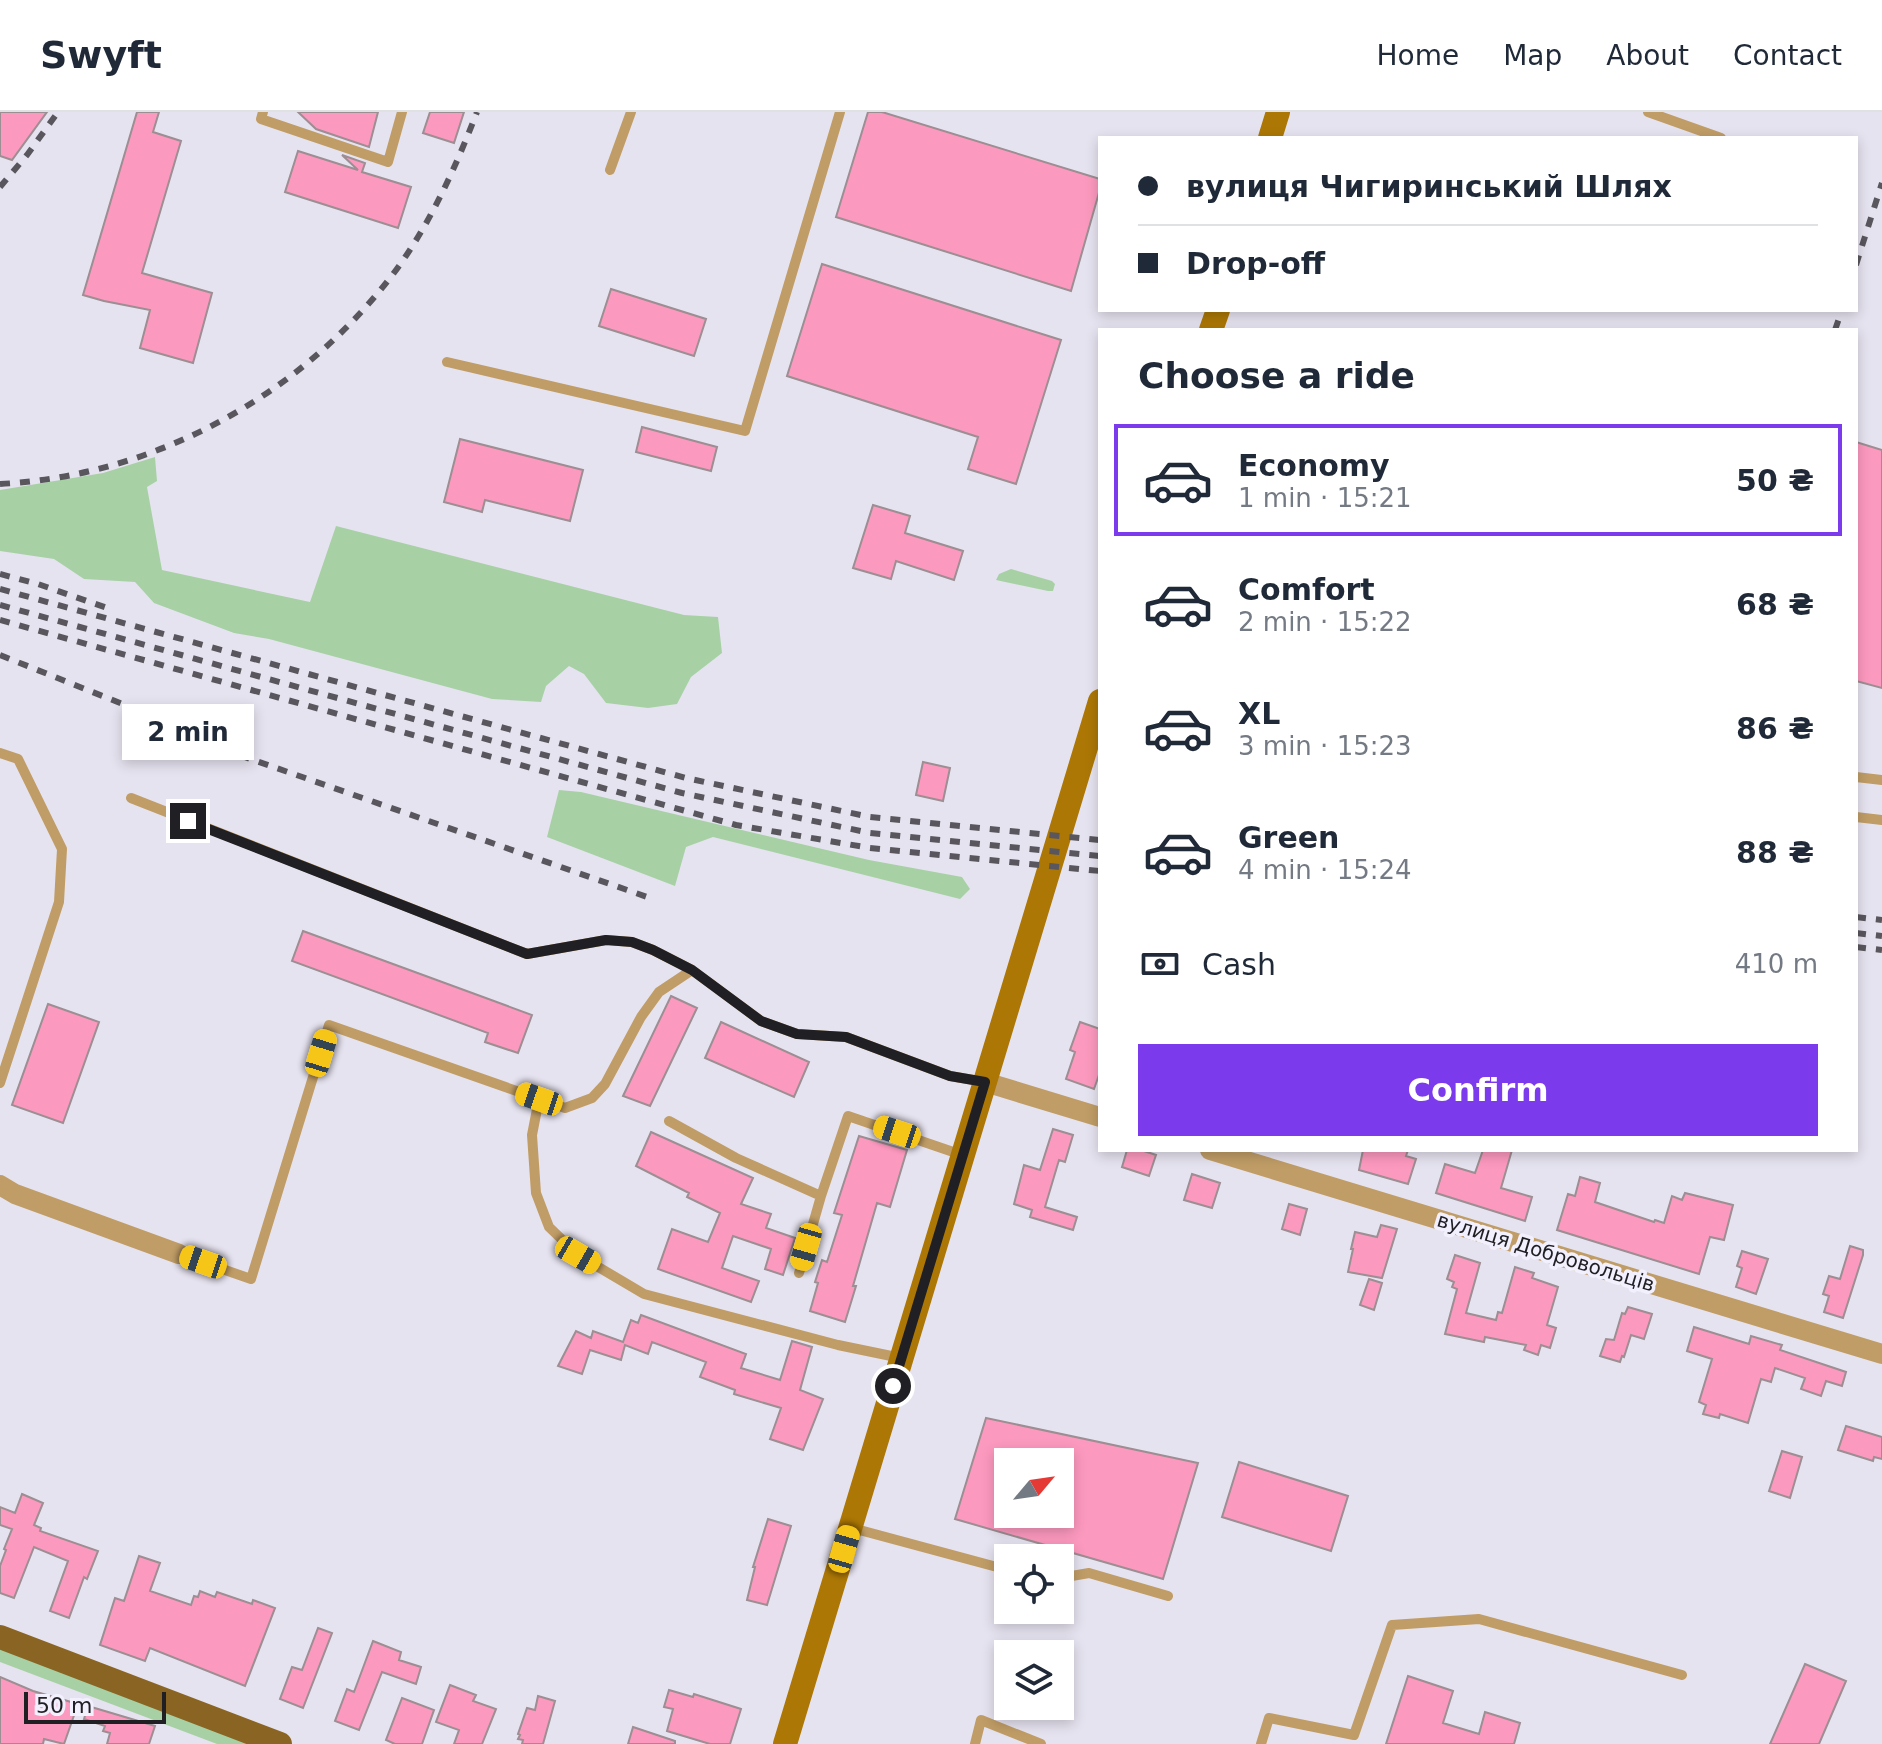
<!DOCTYPE html>
<html lang="en">
<head>
<meta charset="utf-8">
<style>
  body { margin:0; font-family:"DejaVu Sans",sans-serif; background:#f2f2f3; color:#1f2937; height:100vh; display:flex; flex-direction:column; font-size:30px; white-space:nowrap }
  * { box-sizing:border-box; margin:0 }
  p { font-size:26px; color:#747a83 }
  .icon { flex:none; width:44px; height:44px; fill:none; stroke:currentColor; stroke-width:2; stroke-linecap:round; stroke-linejoin:round }
  .map { position:relative; flex:1; overflow:hidden }
  .details { position:absolute; left:1098px; top:216px; width:760px; height:824px; display:flex; flex-direction:column; background:#fff; border-radius:0px; box-shadow:0 4px 12px #0003 }
  .details>* { flex:none }
  .banner { position:absolute; left:1098px; top:24px; width:760px; height:176px; border-radius:0px; box-shadow:0 4px 12px #0003; display:grid; align-content:center; height:176px; padding:0 40px; background:#fff }
  .needle { width:52px; rotate:61deg }
  .buttons { position:absolute; left:994px; top:1336px; display:grid; gap:16px }
  .buttons a { display:grid; place-items:center; width:80px; height:80px; border-radius:0px; background:#fff; box-shadow:0 4px 12px #0003; font-size:40px }
  .scale { position:absolute; left:24px; bottom:20px; width:142px; box-sizing:border-box; padding-left:8px; border:4px solid #201f23; border-top:0; font-size:22px; line-height:28px; white-space:nowrap; color:#201f23; -webkit-text-stroke:6px #f3f0fe; paint-order:stroke }
  .end { position:absolute; width:36px; height:36px; margin:-18px; border:10px solid #201f23; background:#fff; box-shadow:0 0 0 4px #fff }
  .from { border-radius:50% }
  .bubble { position:absolute; height:56px; border-radius:0px; background:#fff; box-shadow:0 4px 12px #0003; font-size:26px; font-weight:700; line-height:56px; text-align:center }
  .car { position:absolute; width:24px; height:48px; margin:-24px -12px; border-radius:10px; box-shadow:0 0 6px 2px #0007; background:linear-gradient(#f5c518 24%,#345 0 40%,#f5c518 0 76%,#345 0 86%,#f5c518 0) }
  .banner b { display:flex; align-items:center; gap:28px; height:76px; font-size:30px }
  .banner b+b { border-top:2px solid #e0e1e3 }
  .banner i { width:20px; height:20px; background:#1f2937 }
  ul { padding:0; list-style:none }
  li { display:flex; align-items:center; gap:24px; height:112px; margin:0 16px 12px; padding:0 24px; border:4px solid transparent; border-radius:0px }
  li div { flex:1 }
  li b { display:block; font-size:30px }
  li em { font-style:normal; font-weight:700 }
  li.active { border-color:#7c3aed }
  li>.icon { width:72px; height:72px; stroke-width:1.5 }
  h2 { padding:0 40px; font-size:36px; line-height:96px }
  .pay { display:flex; align-items:center; gap:20px; height:88px; padding:0 40px; font-size:30px }
  .pay p { margin-inline-start:auto }
  .action { display:flex; gap:16px; margin-top:auto; padding:16px 40px }
  .action a { flex:1; height:92px; border-radius:0px; background:#7c3aed; color:#fff; font-size:32px; font-weight:700; line-height:92px; text-align:center }
  header { display:flex; align-items:center; gap:48px; box-sizing:border-box; height:112px; padding:0 40px; background:#fff; border-bottom:2px solid #e0e1e3 }
  header strong { font-size:38px }
  nav { display:flex; gap:44px; margin-inline-start:auto; font-size:28px }
  .map>svg:first-child { display:block }
  .green { fill:#a7d1a5 }
  .building { fill:#fc99be; stroke:#9c8e92; stroke-width:2; fill-rule:evenodd }
  .lines { fill:none; stroke-linecap:round; stroke-linejoin:round }
  .lane { stroke:#c09d66; stroke-width:10 }
  .street { stroke:#c09d66; stroke-width:20 }
  .secondary { stroke:#ac7705; stroke-width:24 }
  .primary { stroke:#8a6422; stroke-width:24 }
  .rail { stroke:#59575d; stroke-width:6; stroke-dasharray:10 10; stroke-linecap:butt }
  .route { stroke:#201f23; stroke-width:10 }
  .labels { text-anchor:middle; stroke-width:7; stroke-linejoin:round; paint-order:stroke }
  .street-label { font-size:20px; fill:#201f23; stroke:#f3f0fe }
</style>
</head>
<body>
<header>
<strong>Swyft</strong>
<nav><a>Home</a><a>Map</a><a>About</a><a>Contact</a></nav>
</header>
<div class="map">
<svg width="1882" height="1632" viewBox="0 0 1882 1632">
  <rect width="100%" height="100%" fill="#e6e3f0"/>
  <!-- green -->
  <path class="green" d="M155 345 157 369 147 375 162 458 310 490 336 414 684 503 718 505 722 541 691 565 677 592 648 596 606 591 584 562 569 554 546 574 541 590 492 587 269 527 234 521 154 491 135 470 84 467 54 447 0 439V378L103 361Z
    M1011 457 1052 469 1055 472 1053 479H1048L996 468 999 462Z
    M559 678 581 680 869 748 962 765 970 777 960 787 713 725 686 735 675 774 547 725Z
    M0 1535 250 1632H217L0 1550Z"/>
  <!-- building -->
  <path class="building" d="M0 0H47L12 48 0 44Z
    M137 0H159L153 20 181 29 142 161 212 181 193 251 140 236 150 198 104 189 83 183Z
    M298 0H378L369 35 316 17Z
    M430 0H464L454 31 423 21Z
    M868 0H882L1100 67V77L1071 179 836 105Z
    M298 39 358 58 342 43 365 51 362 60 411 75 398 116 285 80Z
    M822 152 1061 228 1016 372 968 357 978 325 787 264Z
    M611 177 706 207 694 244 599 214Z
    M642 315 717 335 711 359 636 340Z
    M460 327 583 358 570 409 485 388 482 400 444 390Z
    M1856 330 1882 338V576L1856 569Z
    M873 393 910 404 905 421 963 439 954 468 896 449 891 467 853 456Z
    M923 650 950 656 943 689 916 683Z
    M303 819 532 903 518 941 485 930 488 921 292 849Z
    M671 884 697 896 650 994 623 984Z
    M48 892 99 910 63 1011 12 993Z
    M721 910 809 950 794 985 705 946Z
    M1080 910 1100 917V960L1094 977 1066 967 1075 940 1070 938Z
    M1053 1017 1073 1023 1065 1050 1059 1048 1045 1095 1077 1105 1073 1118 1030 1105 1032 1098 1014 1092 1024 1053 1040 1058Z
    M651 1020 753 1066 741 1092 771 1102 766 1116 795 1126 783 1163 765 1157 771 1137 733 1124 722 1156 759 1169 751 1190 658 1157 672 1117 708 1130 720 1101 687 1085 689 1081 636 1054Z
    M859 1024 907 1038 890 1095 877 1091 853 1174H856L845 1210 810 1199 818 1171 815 1170 822 1148 827 1150 842 1103 834 1101Z
    M1127 1038H1141L1156 1043 1149 1064 1122 1055Z
    M1363 1038H1408L1406 1044 1416 1047 1408 1072 1359 1058Z
    M1483 1038H1512L1501 1076 1532 1085 1525 1109 1436 1081 1445 1052 1475 1061Z
    M1192 1062 1220 1071 1212 1096 1184 1088Z
    M1580 1065 1600 1071 1595 1090 1654 1110 1655 1108 1664 1111 1672 1084 1682 1088 1685 1081 1733 1093 1724 1128 1710 1125 1699 1162 1557 1118 1568 1082 1575 1084Z
    M1289 1092 1307 1097 1300 1123 1282 1117Z
    M1381 1113 1397 1117 1382 1166 1348 1160 1353 1137H1351L1355 1120 1377 1125Z
    M1850 1134 1863 1138V1143L1843 1206 1824 1200 1829 1184 1823 1182 1829 1164 1840 1167Z
    M1742 1139 1768 1147 1756 1182 1736 1175 1742 1156 1737 1154Z
    M1455 1143 1480 1151 1466 1201 1496 1208 1498 1200 1502 1201 1515 1155 1534 1161 1532 1166 1558 1175 1547 1213 1556 1216 1550 1236 1541 1233 1538 1243 1524 1238 1526 1233 1485 1225 1484 1230 1445 1222 1457 1177 1452 1175 1454 1170 1447 1167Z
    M1369 1167 1382 1171 1374 1198 1360 1193Z
    M1628 1195 1652 1202 1644 1227 1631 1223 1624 1245 1622 1244 1620 1250 1600 1244 1606 1227 1614 1228 1622 1201 1625 1202Z
    M641 1203 746 1242 741 1256 780 1268 792 1229 812 1235 800 1278 823 1287 803 1338 770 1327 781 1296 734 1282 735 1278 700 1265 706 1250 652 1230 648 1242 625 1233 621 1248 590 1238 582 1262 558 1254 576 1219 591 1226 593 1219 623 1230 631 1208 638 1211Z
    M1694 1215 1749 1232 1751 1224 1782 1233 1780 1238 1846 1260 1842 1274 1826 1269 1821 1284 1801 1277 1805 1266 1775 1256 1771 1270 1761 1267 1748 1311 1720 1302 1719 1306 1703 1302 1706 1293 1699 1290 1712 1247 1687 1239Z
    M986 1306 1198 1351 1163 1467 955 1407ZM1008 1350H1060V1402H1008Z
    M1846 1314 1882 1325V1347L1874 1345 1873 1349 1838 1338Z
    M1782 1339 1802 1345 1790 1386 1769 1379Z
    M1239 1350 1348 1384 1331 1439 1222 1405Z
    M22 1382 43 1391 34 1413 41 1416 40 1419 98 1439 87 1467 84 1465 69 1506 50 1499 68 1449 34 1435 14 1486 0 1481V1454L6 1438 4 1437 12 1417 0 1413V1395L15 1401Z
    M768 1407 791 1414 767 1493 747 1488 755 1455H753Z
    M139 1444 160 1451 150 1479 191 1493 194 1484 198 1485 200 1479 215 1485 217 1480 252 1492 253 1488 275 1496 245 1574 150 1536 145 1549 100 1533 115 1486 124 1489Z
    M318 1516 332 1521 303 1596 280 1587 292 1555 302 1558Z
    M373 1529 401 1540 399 1548 421 1555 416 1572 382 1560 359 1618 335 1609 347 1577 354 1580Z
    M1805 1552 1846 1569 1819 1632H1770Z
    M1408 1564 1453 1579 1443 1611 1479 1622 1485 1600 1520 1611 1514 1632H1386Z
    M0 1565 33 1579 78 1592 64 1632 44 1627 43 1632H0Z
    M450 1573 476 1583 473 1589 496 1597 482 1632H454L459 1618 436 1610Z
    M669 1578 693 1585 694 1582 741 1597 730 1632H710L667 1619 673 1597 664 1595Z
    M538 1584 555 1589 543 1632H522L523 1628 518 1627 520 1623 518 1622 527 1596 535 1598Z
    M402 1586 434 1598 422 1632H395L386 1628Z
    M88 1594 155 1614 149 1632H107L110 1621 103 1619 105 1614 84 1607Z
    M633 1615 675 1629V1632H628Z"/>
  <g class="lines">
    <!-- lane -->
    <path class="lane" d="M263 0 261 7 388 50 402 0
      M1648 0 1721 26
      M610 58 631 0
      M447 250 745 319 840 0
      M0 641 18 647 62 737 59 790 0 971
      M1856 665 1882 668
      M131 686 527 842 606 828 632 830 653 838 692 858 761 909 797 922 846 925 950 964 985 970
      M1856 705 1882 708
      M539 987 532 1023 536 1081 549 1115 578 1143 644 1182 838 1233 901 1246
      M669 1009 736 1046 821 1084 848 1004 962 1043
      M179 1142 251 1167 329 913 565 996 592 986 605 972 641 905 659 880 692 858
      M799 1161 821 1084
      M852 1416 1008 1458
      M1060 1466 1089 1461 1168 1484
      M975 1632 981 1608 1041 1632
      M1261 1632 1269 1606 1354 1623 1392 1513 1479 1507 1682 1563"/>
    <!-- street -->
    <path class="street" d="M985 970 1100 1005
      M1210 1038 1882 1242
      M0 1073 15 1082 179 1142"/>
    <!-- secondary -->
    <path class="secondary" d="M1270 26 1278 0
      M1211 218 1218 198
      M785 1632 1100 589"/>
    <!-- primary -->
    <path class="primary" d="M0 1525 280 1632"/>
    <!-- rail -->
    <path class="rail" d="M0 75 27 43 58 0
      M1856 153 1882 71
      M1835 218 1842 198
      M0 372C152 364 297 286 390 166 428 117 455 57 477 0
      M0 462 38 472 110 497
      M0 477 686 666 870 705 1100 728
      M0 493 682 681 870 721 1100 744
      M0 508 736 713 870 736 1100 759
      M0 543 130 595 239 643 653 787
      M1856 805 1882 808
      M1856 821 1882 824
      M1856 835 1882 838"/>
  </g>
  <g class="lines">
    <!-- route -->
    <path class="route" d="M188 709 527 842 606 828 632 830 653 838 692 858 761 909 797 922 846 925 950 964 985 970 893 1274"/>
  </g>
  <g class="labels">
    <!-- street labels -->
    <g class="street-label">
      <text transform="translate(1546 1140) rotate(17)" y="7">вулиця Добровольців</text>
    </g>
  </g>
</svg>
<div class="buttons">
<a><svg class="needle" viewBox="-14 -14 28 28"><path d="M0-13l5 13h-10z" fill="#e53935"/><path d="M0 13l5-13h-10z" fill="#747a83"/></svg></a>
<a><svg class="icon" aria-label="locate" viewBox="0 0 24 24"><circle cx="12" cy="12" r="6"/><path d="M12 2v4M12 18v4M2 12h4M18 12h4"/></svg></a>
<a><svg class="icon" aria-label="layers" viewBox="0 0 24 24"><path d="M12 4l9 5-9 5-9-5zM3 14l9 5 9-5"/></svg></a>
</div>
<div class="scale">50 m</div>
<i class="end from" style="left:893px;top:1274px"></i>
<i class="end" style="left:188px;top:709px"></i>
<div class="bubble" style="left:122px;top:592px;width:132px">2 min</div>
<i class="car" style="left:321px;top:941px;rotate:17deg"></i>
<i class="car" style="left:539px;top:987px;rotate:289deg"></i>
<i class="car" style="left:897px;top:1020px;rotate:288deg"></i>
<i class="car" style="left:806px;top:1135px;rotate:196deg"></i>
<i class="car" style="left:578px;top:1143px;rotate:120deg"></i>
<i class="car" style="left:203px;top:1150px;rotate:289deg"></i>
<i class="car" style="left:844px;top:1437px;rotate:16deg"></i>
<div class="banner">
<b><i class="from"></i>вулиця Чигиринський Шлях</b>
<b><i></i>Drop-off</b>
</div>
<section class="details">
<h2>Choose a ride</h2>
<ul>
<li class="active"><svg class="icon" aria-label="car" viewBox="0 0 24 24"><path d="M5 17H2v-5l4-1 3-4h7l3 4 3 1v5h-3M9 17h6M6 11h13"/><circle cx="7" cy="17" r="2"/><circle cx="17" cy="17" r="2"/></svg><div><b>Economy</b><p>1 min · 15:21</p></div><em>50 ₴</em></li>
<li><svg class="icon" aria-label="car" viewBox="0 0 24 24"><path d="M5 17H2v-5l4-1 3-4h7l3 4 3 1v5h-3M9 17h6M6 11h13"/><circle cx="7" cy="17" r="2"/><circle cx="17" cy="17" r="2"/></svg><div><b>Comfort</b><p>2 min · 15:22</p></div><em>68 ₴</em></li>
<li><svg class="icon" aria-label="car" viewBox="0 0 24 24"><path d="M5 17H2v-5l4-1 3-4h7l3 4 3 1v5h-3M9 17h6M6 11h13"/><circle cx="7" cy="17" r="2"/><circle cx="17" cy="17" r="2"/></svg><div><b>XL</b><p>3 min · 15:23</p></div><em>86 ₴</em></li>
<li><svg class="icon" aria-label="car" viewBox="0 0 24 24"><path d="M5 17H2v-5l4-1 3-4h7l3 4 3 1v5h-3M9 17h6M6 11h13"/><circle cx="7" cy="17" r="2"/><circle cx="17" cy="17" r="2"/></svg><div><b>Green</b><p>4 min · 15:24</p></div><em>88 ₴</em></li>
</ul>
<div class="pay"><svg class="icon" aria-label="cash" viewBox="0 0 24 24"><path d="M3 7h18v10H3z"/><circle cx="12" cy="12" r="2"/></svg>Cash<p>410 m</p></div>
<div class="action"><a>Confirm</a></div>
</section>
</div>
</body>
</html>
